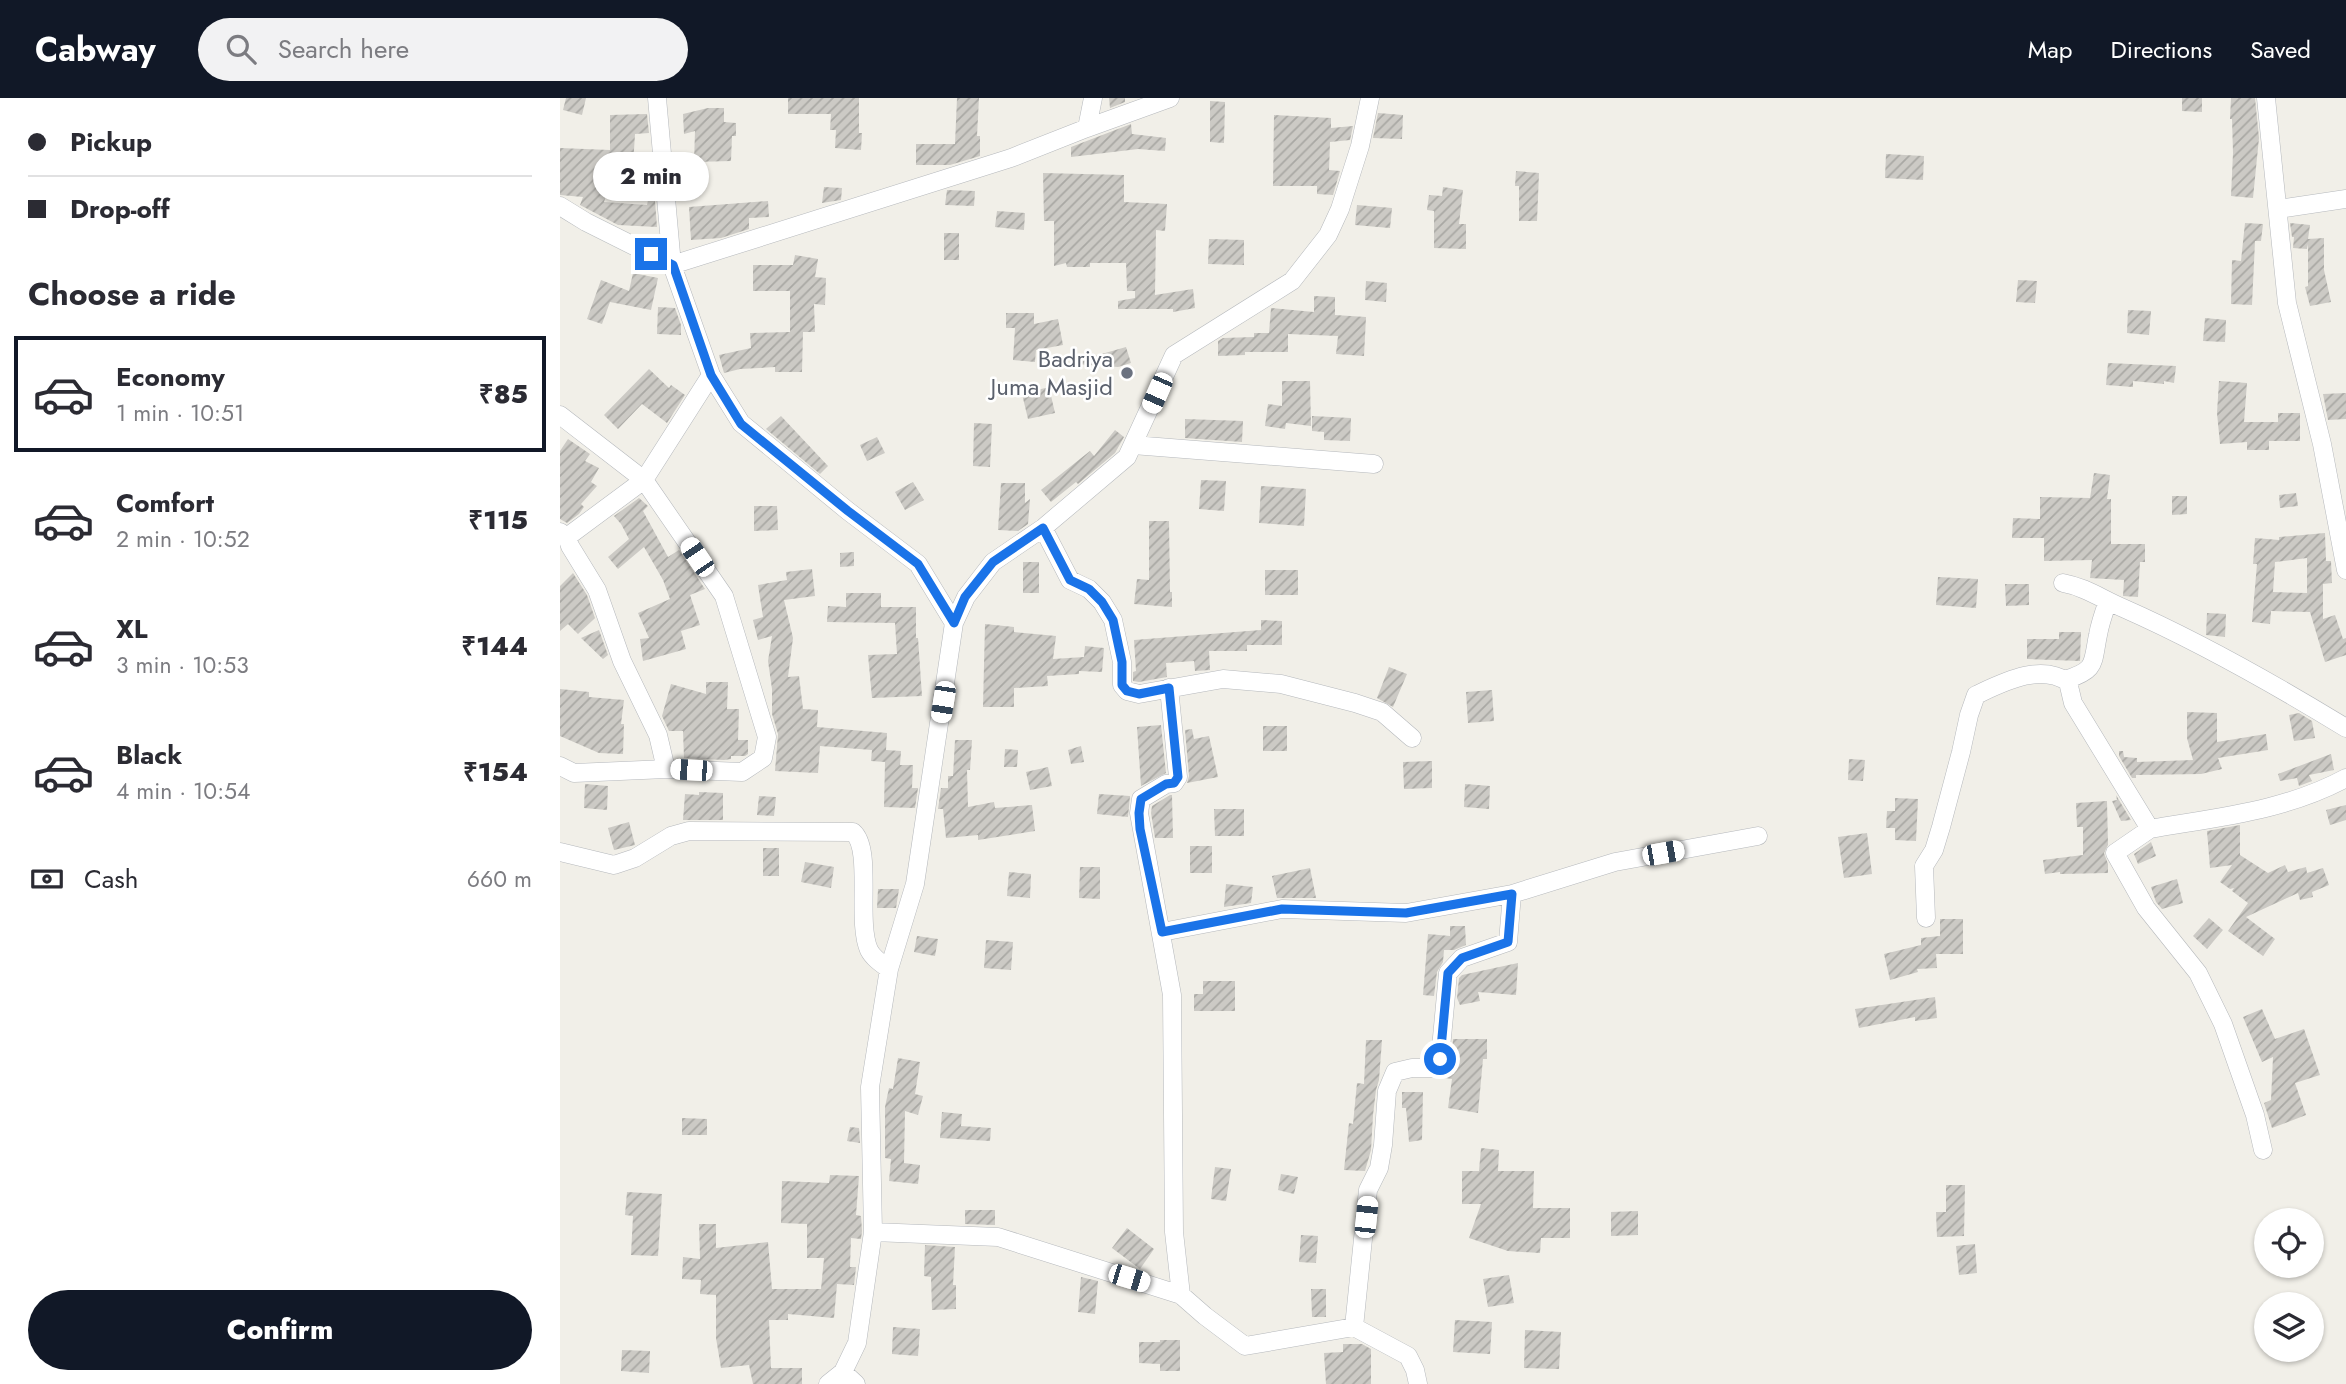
<!DOCTYPE html>
<html lang="en">
<head>
<meta charset="utf-8">
<style>
  body { margin:0; font-family:Jost,sans-serif; background:#f2f2f3; color:#2b2b33; height:100vh; display:flex; flex-direction:column; font-size:26px; white-space:nowrap }
  * { box-sizing:border-box; margin:0 }
  p { font-size:23px; color:#7c7c81 }
  .icon { flex:none; width:38px; height:38px; fill:none; stroke:currentColor; stroke-width:2; stroke-linecap:round; stroke-linejoin:round }
  .map { position:relative; flex:1; overflow:hidden }
  .panel { display:flex; flex-direction:column; background:#fff; width:560px }
  .panel>* { flex:none }
  .top-card { display:grid; align-content:center; height:154px; padding:0 28px; background:#fff }
  .fabs { position:absolute; left:1694px; top:1110px; display:grid; gap:14px }
  .fabs a { display:grid; place-items:center; width:70px; height:70px; border-radius:50%; background:#fff; box-shadow:0 2px 5px #0004; font-size:35px }
  .end { position:absolute; width:32px; height:32px; margin:-16px; border:9px solid #1a73e8; background:#fff; box-shadow:0 0 0 4px #fff }
  .from { border-radius:50% }
  .bubble { position:absolute; height:49px; border-radius:24px; background:#fff; box-shadow:0 2px 5px #0004; font-size:23px; font-weight:800; line-height:49px; text-align:center }
  .car { position:absolute; width:21px; height:42px; margin:-21px -10px; border-radius:9px; box-shadow:0 0 5px 2px #0007; background:linear-gradient(#fff 24%,#345 0 40%,#fff 0 76%,#345 0 86%,#fff 0) }
  .top-card b { display:flex; align-items:center; gap:24px; height:66px; font-size:26px }
  .top-card b+b { border-top:2px solid #e1e1e2 }
  .top-card i { width:18px; height:18px; background:#2b2b33 }
  ul { padding:0; list-style:none }
  li { display:flex; align-items:center; gap:21px; height:116px; margin:0 14px 10px; padding:0 14px; border:4px solid transparent; border-radius:0px }
  li div { flex:1 }
  li b { display:block; font-size:26px }
  li em { font-style:normal; font-weight:800 }
  li.current { border-color:#111827 }
  li>.icon { width:63px; height:63px; stroke-width:1.5 }
  h2 { padding:0 28px; font-size:32px; line-height:84px }
  .pay { display:flex; align-items:center; gap:18px; height:77px; padding:0 28px; font-size:26px }
  .pay p { margin-inline-start:auto }
  .button { display:flex; gap:14px; margin-top:auto; padding:14px 28px }
  .button a { flex:1; height:80px; border-radius:42px; background:#111827; color:#fff; font-size:28px; font-weight:800; line-height:80px; text-align:center }
  header { display:flex; align-items:center; gap:42px; box-sizing:border-box; height:98px; padding:0 35px; background:#111827; color:#fff }
  header strong { font-size:33px }
  nav { display:flex; gap:38px; margin-inline-start:auto; font-size:24px }
  .search { width:490px; height:63px; background:#f2f2f3; display:flex; align-items:center; gap:18px; box-sizing:border-box; padding:0 24px; border-radius:38px; color:#7c7c81; font-size:26px }
  main { display:flex; flex:1; min-height:0 }
  .map>svg:first-child { display:block }
  .building { fill:url(#building-hatch); fill-rule:evenodd }
  .lines { fill:none; stroke-linecap:round; stroke-linejoin:round }
  .minor-casing { stroke:#b5b8bc; stroke-width:19 }
  .minor { stroke:#fff; stroke-width:18 }
  .route { stroke:#1a73e8; stroke-width:9 }
  .worship-dot { fill:#6b7280; stroke:#fff; stroke-width:2.5 }
  .labels { text-anchor:middle; stroke-width:5; stroke-linejoin:round; paint-order:stroke }
  .worship-label { font-size:24px; fill:#5b616d; stroke:#fff; text-anchor:end }
</style>
</head>
<body>
<header>
<strong>Cabway</strong>
<div class="search"><svg class="icon" aria-label="search" viewBox="0 0 24 24"><circle cx="10" cy="10" r="6"/><path d="M15 15l6 6"/></svg>Search here</div>
<nav><a>Map</a><a>Directions</a><a>Saved</a></nav>
</header>
<main>
<section class="panel">
<div class="top-card">
<b><i class="from"></i>Pickup</b>
<b><i></i>Drop-off</b>
</div>
<h2>Choose a ride</h2>
<ul>
<li class="current"><svg class="icon" aria-label="car" viewBox="0 0 24 24"><path d="M5 17H2v-5l4-1 3-4h7l3 4 3 1v5h-3M9 17h6M6 11h13"/><circle cx="7" cy="17" r="2"/><circle cx="17" cy="17" r="2"/></svg><div><b>Economy</b><p>1 min · 10:51</p></div><em>₹85</em></li>
<li><svg class="icon" aria-label="car" viewBox="0 0 24 24"><path d="M5 17H2v-5l4-1 3-4h7l3 4 3 1v5h-3M9 17h6M6 11h13"/><circle cx="7" cy="17" r="2"/><circle cx="17" cy="17" r="2"/></svg><div><b>Comfort</b><p>2 min · 10:52</p></div><em>₹115</em></li>
<li><svg class="icon" aria-label="car" viewBox="0 0 24 24"><path d="M5 17H2v-5l4-1 3-4h7l3 4 3 1v5h-3M9 17h6M6 11h13"/><circle cx="7" cy="17" r="2"/><circle cx="17" cy="17" r="2"/></svg><div><b>XL</b><p>3 min · 10:53</p></div><em>₹144</em></li>
<li><svg class="icon" aria-label="car" viewBox="0 0 24 24"><path d="M5 17H2v-5l4-1 3-4h7l3 4 3 1v5h-3M9 17h6M6 11h13"/><circle cx="7" cy="17" r="2"/><circle cx="17" cy="17" r="2"/></svg><div><b>Black</b><p>4 min · 10:54</p></div><em>₹154</em></li>
</ul>
<div class="pay"><svg class="icon" aria-label="cash" viewBox="0 0 24 24"><path d="M3 7h18v10H3z"/><circle cx="12" cy="12" r="2"/></svg>Cash<p>660 m</p></div>
<div class="button"><a>Confirm</a></div>
</section>
<div class="map">
<svg width="1786" height="1286" viewBox="0 0 1786 1286">
  <defs>
    <pattern id="building-hatch" width="6" height="6" patternUnits="userSpaceOnUse" patternTransform="scale(1.75)"><rect width="6" height="6" fill="#cccac5"/><path d="M-1 1l2-2M0 6l6-6M5 7l2-2" fill="none" stroke="#a9a8a4"/></pattern>
  </defs>
  <rect width="100%" height="100%" fill="#f1efe8"/>
  <!-- building -->
  <path class="building" d="M6 0H26L22 17 3 12Z
    M228 0H299V35H302L301 52 275 50 276 32H270L271 16H228Z
    M397 0H419L417 38H420V58L390 67H356V46H395Z
    M549 0H565V4L550 10Z
    M1622 0H1642V14L1622 13Z
    M1671 0H1695L1699 40 1693 100 1671 98 1673 55 1672 21H1670Z
    M650 3 665 4 664 45 650 44Z
    M148 10H164V24L176 25V38H172L171 63 134 64 135 33 124 36 123 16Z
    M818 15 843 17 842 41 813 40Z
    M87 16 89 35 75 36 73 68 45 66V93L47 94 44 104 87 107 88 102 95 103 97 129 58 127 20 107 23 99 0 97V50L50 52V17Z
    M714 17 771 20V30L793 28 790 42 770 44 769 72 780 73 773 97 757 96V88H713Z
    M571 26 572 36 606 40 605 53 578 51 511 59V49Z
    M1326 56 1364 58 1363 82 1325 80Z
    M956 73 979 75 977 123H959V88H955Z
    M483 75 564 77V104L607 106 605 133 596 132 595 197 633 191 635 210 613 214V211H558V203L575 200V193H567L566 165H530V169H507L506 165 494 168V123H484Z
    M264 89 282 90 281 102 262 105Z
    M883 89 903 92 899 126H906V151L874 150V113L867 112 869 97 882 98Z
    M387 92 415 93 414 108 385 107Z
    M208 103 209 119 189 120V131L161 140 131 142 129 109Z
    M797 107 832 110 830 130 795 127Z
    M437 113 465 115 464 132 435 129Z
    M1685 125 1703 126 1701 143H1695L1692 207 1671 206 1672 162 1681 163Z
    M1730 125 1750 127 1748 141 1764 140V172L1771 204 1750 208 1745 189 1748 188V146L1747 151 1733 150 1734 139H1732Z
    M384 135H399V162H384Z
    M649 141 684 142V167L648 166Z
    M235 157 258 161 255 179 266 180 265 207 254 206 255 234H243L242 274H215V269L180 271 164 275 159 257 191 250 190 235 230 234V193H193V167H233Z
    M73 175 98 180 91 212 50 204 42 226 27 221 41 182 69 193Z
    M1458 182 1477 183 1475 205 1456 204Z
    M806 183 827 185 826 204 805 202Z
    M754 198 775 199V217L806 219 804 258 776 256 778 238 728 236V254H685V257L658 258V243L663 240 694 239V235H709L711 210 754 214Z
    M98 209 115 210 121 227V237L97 236Z
    M1568 212 1591 213 1589 237 1567 235Z
    M446 215H474V226L498 221 503 247 476 252 475 264 453 262 455 230H446Z
    M1645 220 1666 222 1665 244 1643 243Z
    M566 249 571 265 558 269 514 266V264Z
    M1548 265 1616 268 1614 285 1604 283V286L1573 283V289L1546 287Z
    M89 271 109 290 111 287 125 297 107 325 82 306 58 331 44 317Z
    M722 283H750L751 328 726 325 725 331 705 328 708 306 722 308Z
    M1659 283 1687 285 1684 324H1718V315H1740V343H1709V352H1687V344L1660 346 1657 315Z
    M489 289 495 315 468 321 462 296Z
    M1786 295V321L1768 322 1763 296Z
    M221 318 268 368 260 376 206 331Z
    M752 318 791 320 790 343 764 342V334L752 333Z
    M625 321 683 323 682 344 625 340Z
    M414 325 432 326 430 369 413 368Z
    M555 332 564 339 555 355 518 386 516 384 491 404 481 392 530 353 534 358Z
    M317 339 325 355 307 363 300 347Z
    M8 341 30 356 25 363 39 370 31 384 37 388 21 406 24 409 19 416 7 425 0 421V353Z
    M1534 375 1550 377 1547 401H1551V446H1585V464H1580L1578 499 1563 498 1564 482 1530 480 1532 462 1484 463V440H1452L1453 420 1480 421V399L1530 400Z
    M641 382 666 383 664 413 639 411Z
    M353 384 364 402 345 412 335 394Z
    M441 385H465V405L470 401 468 426 458 433 438 432Z
    M701 388 746 391 744 428 699 425Z
    M1736 395 1738 408 1720 410 1719 397Z
    M1612 398H1627V416L1612 417Z
    M79 400 88 408 83 413 108 459 119 452 145 491 130 497 140 527 121 533 126 551 83 563 80 541 89 540 78 515 110 501 103 482 84 449 58 471 48 459 69 441 61 426 54 418Z
    M194 408H217L218 432 194 433Z
    M589 423H609L610 494H612V509L574 506 577 481 589 482Z
    M1765 435 1766 463H1771L1772 485 1763 486V521L1775 517 1783 541 1786 540V557L1765 564 1750 514 1711 513 1710 526 1692 524 1697 466H1693L1695 440 1719 442V439ZM1747 460V495L1713 494 1715 464Z
    M294 454V468L280 469V455Z
    M463 464H479V495H463Z
    M252 471 255 498 224 502 233 540 228 579 239 578 243 611 258 612 257 629 327 635 326 652 341 653 340 667H353L352 690H358L355 710 324 709 325 664 311 663 312 652 260 648 258 675 215 673 218 636 212 616V591L208 563 212 538 198 542 193 522 203 519 198 487 227 482 226 474Z
    M705 472H738V497H705Z
    M13 475 27 497 35 520 18 536 8 526 0 533V488Z
    M1378 479 1418 481 1416 510 1376 507Z
    M1445 486H1469V507L1446 508Z
    M286 495H321V509H356V540H358L362 598 312 600 308 557 337 556 335 525 267 524 268 508 286 509Z
    M1647 515 1666 516 1665 539 1646 537Z
    M701 522 722 523V547H687V553H649L650 572 635 573 634 563 606 565 607 579 579 584 573 583V574L576 573 574 542 701 532Z
    M425 526 454 529V534L496 538 493 561 524 559 525 548 544 550 542 574 519 573V576L487 578 488 588 454 590V609H423Z
    M39 532 48 557 43 561 21 540Z
    M1499 534H1521L1520 563 1467 561V541H1499Z
    M829 569 847 576 833 609 817 600Z
    M146 584H168L167 611H179L178 642H188V656L185 658H171V661L164 662 124 660 123 633H109L102 618 111 586 146 596Z
    M0 591 29 594V599L64 602 61 626H64L63 656 39 655 0 638Z
    M932 592 934 623 908 625 906 594Z
    M1627 614 1657 615V644L1706 636 1708 652 1658 660 1662 671 1641 676 1576 677V680H1572L1559 658V653H1563L1564 659 1577 660V664L1633 662 1627 640Z
    M1739 615 1752 623 1755 640 1734 643 1729 617Z
    M601 627 606 675 581 688 577 629Z
    M703 628H727V653H703Z
    M632 631 634 641 649 638 658 679 627 685 629 678 625 632Z
    M395 642H412L410 672H407L408 709 434 704 435 710 472 707 475 733 418 742V737L386 740 383 711H378L381 690H388V678H393Z
    M521 648 524 664 511 666 508 652Z
    M445 651 458 652 457 669H444Z
    M1771 656 1774 672 1749 677 1752 683 1739 688 1737 680 1720 683 1718 676Z
    M1289 661 1305 662 1303 683 1288 682Z
    M872 663V690L844 691 843 664Z
    M488 669 492 688 470 692 466 674Z
    M25 686 48 688 47 712 24 710Z
    M905 686 930 688 929 711 904 709Z
    M139 694 163 695V722H123L125 696 139 697Z
    M539 696 570 698 568 719 537 716Z
    M610 697H612L613 740H595L591 715 592 708Z
    M1556 697 1571 722 1561 723 1552 703 1557 702Z
    M199 698 216 699 214 718 197 717Z
    M1335 700 1358 701 1356 743 1335 742V730H1326L1327 713H1335Z
    M1547 703 1548 747 1544 755 1548 766V775L1500 776V774L1485 776 1483 762 1523 757V729H1517L1516 705Z
    M1786 707V722L1770 727 1766 712Z
    M654 711H684V738H655Z
    M69 724 75 747 54 752 48 730Z
    M1680 727V757L1708 775 1725 767 1728 774 1746 769 1747 775 1763 770 1769 787 1752 794 1753 799 1740 802 1738 795 1686 819 1715 841 1703 858 1668 833 1688 805 1672 793 1674 790 1670 791 1660 784 1672 767 1650 770 1647 733Z
    M1307 735 1312 776 1284 780 1278 739Z
    M1591 744 1596 758 1578 766 1574 756Z
    M630 748H652V775H630Z
    M203 750H219V778H203Z
    M245 764 274 769 271 790 241 784Z
    M520 769H540V801L519 800Z
    M750 770 756 800H717L712 778Z
    M449 774 471 776 470 800 447 798Z
    M1617 781 1623 805 1602 811 1596 804 1591 789Z
    M666 786 693 789 691 805 664 809Z
    M318 791H339L336 810H317Z
    M1649 820 1663 832 1647 851 1633 838Z
    M1380 821H1403V856H1376L1377 870 1357 871 1358 874 1330 882 1324 856 1361 847V840L1380 838Z
    M890 828H905L906 847 894 852H884L883 864 877 874 874 898 863 897 868 836 890 838Z
    M357 838 378 841 375 858 354 854Z
    M426 842 453 844 451 872 424 870Z
    M958 865 956 897 918 894 920 903 900 907 897 900 899 880 902 877Z
    M643 883H675V913H634V896H643Z
    M1375 899 1377 920 1355 923V919L1299 930 1295 911Z
    M1702 911 1715 941 1744 931 1760 977 1735 985 1746 1017 1712 1030 1704 1005 1711 1002 1713 959 1702 964 1683 919Z
    M893 941H927V961H923L918 1015 888 1010 892 981 885 980 886 973 891 963Z
    M806 942H822L819 982 816 992 813 1017 811 1052 805 1073 784 1072 789 1025 793 1026 797 985 804 986Z
    M338 960 360 964 355 996 363 998 358 1017 345 1013 344 1065 360 1067 358 1086 329 1083 331 1061 325 1060V1009L329 990 333 991Z
    M842 994H863L862 1042 849 1044 846 1010H842Z
    M382 1014 402 1016 401 1028 431 1030 430 1043 380 1040Z
    M122 1020 147 1021V1037H122Z
    M290 1029 299 1030 300 1045 287 1043Z
    M921 1050 939 1052 938 1073H974L973 1110H1010V1140H981L980 1155 948 1153 909 1140 921 1106H902V1073H919Z
    M655 1069 671 1071 666 1103 651 1101Z
    M721 1076 738 1079 734 1096 718 1092Z
    M270 1077 299 1078 296 1117 301 1118 302 1133 301 1141 291 1140 290 1169H296L294 1187 277 1186 274 1220 228 1216V1222H209L211 1270H242V1286H193L189 1267 161 1270 156 1240V1197L140 1196 141 1182 122 1181 123 1159 140 1161 139 1126H156V1150L208 1144 212 1191H261L264 1160H247V1126L221 1125 222 1083 269 1085Z
    M1386 1087H1405L1404 1138 1377 1139 1376 1114H1386Z
    M67 1094 102 1096 98 1158 71 1157 73 1118 65 1117Z
    M405 1112H435V1127L405 1126Z
    M1078 1113V1137L1051 1138V1114Z
    M567 1130 594 1151 580 1171 552 1150Z
    M741 1137 758 1138 756 1165 739 1164Z
    M1415 1146 1417 1175 1399 1177 1396 1148Z
    M365 1147 395 1149 393 1187H396V1211L372 1212 371 1179 364 1178Z
    M949 1177 954 1205 928 1209 923 1181Z
    M521 1179 538 1183 535 1216 518 1214Z
    M751 1191H766V1219H752Z
    M895 1222 932 1224 930 1256 893 1254Z
    M333 1229 360 1231 358 1258 332 1256Z
    M965 1232 1001 1234 999 1271 964 1270Z
    M600 1242H620V1273H600V1266L579 1265V1244H600Z
    M783 1246H802L811 1251V1286H766L764 1255 783 1254Z
    M62 1252 90 1253 89 1275 61 1273Z"/>
  <g class="lines">
    <!-- minor casing -->
    <g class="minor-casing">
      <path id="minor" d="M97 0 112 167 451 60 527 30 533 0
        M1706 0 1727 205 1762 346 1786 472
        M527 30 610 0
        M0 108 26 124 112 167 151 277 181 325 288 413 358 466 394 525 355 786 329 871 310 989 313 1134 297 1245 283 1274 268 1286
        M1719 111 1786 101
        M0 317 84 382 164 498 207 639 203 660 182 674 106 671 14 675 0 668
        M573 347 814 366
        M483 430 510 482 529 491 542 504 553 522 562 564V587L567 593 579 596 663 581 721 586 795 605 822 614 852 640
        M0 434 7 439 84 382 151 277
        M7 439 10 448 37 492 62 563 98 637 106 671
        M1503 485C1525 489 1542 501 1563 510 1640 544 1714 586 1786 630
        M394 525 406 499 433 464 483 430 567 359 614 257 732 183 768 137 780 111 800 48 810 0
        M1505 582C1537 572 1532 566 1538 537 1540 525 1544 514 1548 503
        M609 590 618 679 614 685 606 686 581 701 579 715 612 897 614 1134 621 1197
        M1590 731C1658 719 1725 713 1786 680
        M0 754 54 767 75 760 111 738 129 733 293 734C313 751 296 823 309 852 313 860 322 866 329 871
        M1366 820 1364 768 1374 752 1381 729 1401 654 1409 617 1416 597C1444 584 1480 565 1508 584L1513 605 1590 731 1555 755 1586 810 1638 875 1663 926 1695 1017 1703 1052
        M602 834 722 811 846 815 952 796
        M313 1134 438 1139 621 1197 645 1218 685 1248 794 1229 848 1258 855 1272 858 1286
        M794 1229 808 1092 819 1070 823 1047 827 993 835 974 852 970H874L880 961 888 875 902 860 948 844 952 796 1055 764 1198 738
        M283 1274 296 1286"/>
    </g>
    <!-- minor -->
    <use href="#minor" class="minor"/>
  </g>
  <g class="lines">
    <!-- route -->
    <path class="route" d="M91 156 113 167 151 277 181 326 288 413 358 466 394 525 405 499 433 464 483 430 510 482 529 491 542 504 553 522 562 564V587L567 593 579 596 609 590 618 679 614 685 606 686 581 701 579 715 580 731 602 834 722 811 846 815 952 796 948 844 902 860 888 875 880 961"/>
  </g>
  <!-- markers -->
  <circle class="worship-dot" cx="567" cy="275" r="7"/>
  <g class="labels">
    <!-- worship labels -->
    <g class="worship-label">
      <text x="553" y="269">Badriya<tspan x="553" dy="28">Juma Masjid</tspan></text>
    </g>
  </g>
</svg>
<div class="fabs">
<a><svg class="icon" aria-label="locate" viewBox="0 0 24 24"><circle cx="12" cy="12" r="6"/><path d="M12 2v4M12 18v4M2 12h4M18 12h4"/></svg></a>
<a><svg class="icon" aria-label="layers" viewBox="0 0 24 24"><path d="M12 4l9 5-9 5-9-5zM3 14l9 5 9-5"/></svg></a>
</div>
<i class="end from" style="left:880px;top:961px"></i>
<i class="end" style="left:91px;top:156px"></i>
<div class="bubble" style="left:33px;top:54px;width:116px">2 min</div>
<i class="car" style="left:597px;top:295px;rotate:204deg"></i>
<i class="car" style="left:137px;top:459px;rotate:326deg"></i>
<i class="car" style="left:383px;top:604px;rotate:189deg"></i>
<i class="car" style="left:131px;top:672px;rotate:273deg"></i>
<i class="car" style="left:1103px;top:755px;rotate:80deg"></i>
<i class="car" style="left:806px;top:1119px;rotate:6deg"></i>
<i class="car" style="left:569px;top:1180px;rotate:107deg"></i>
</div>
</main>
</body>
</html>
